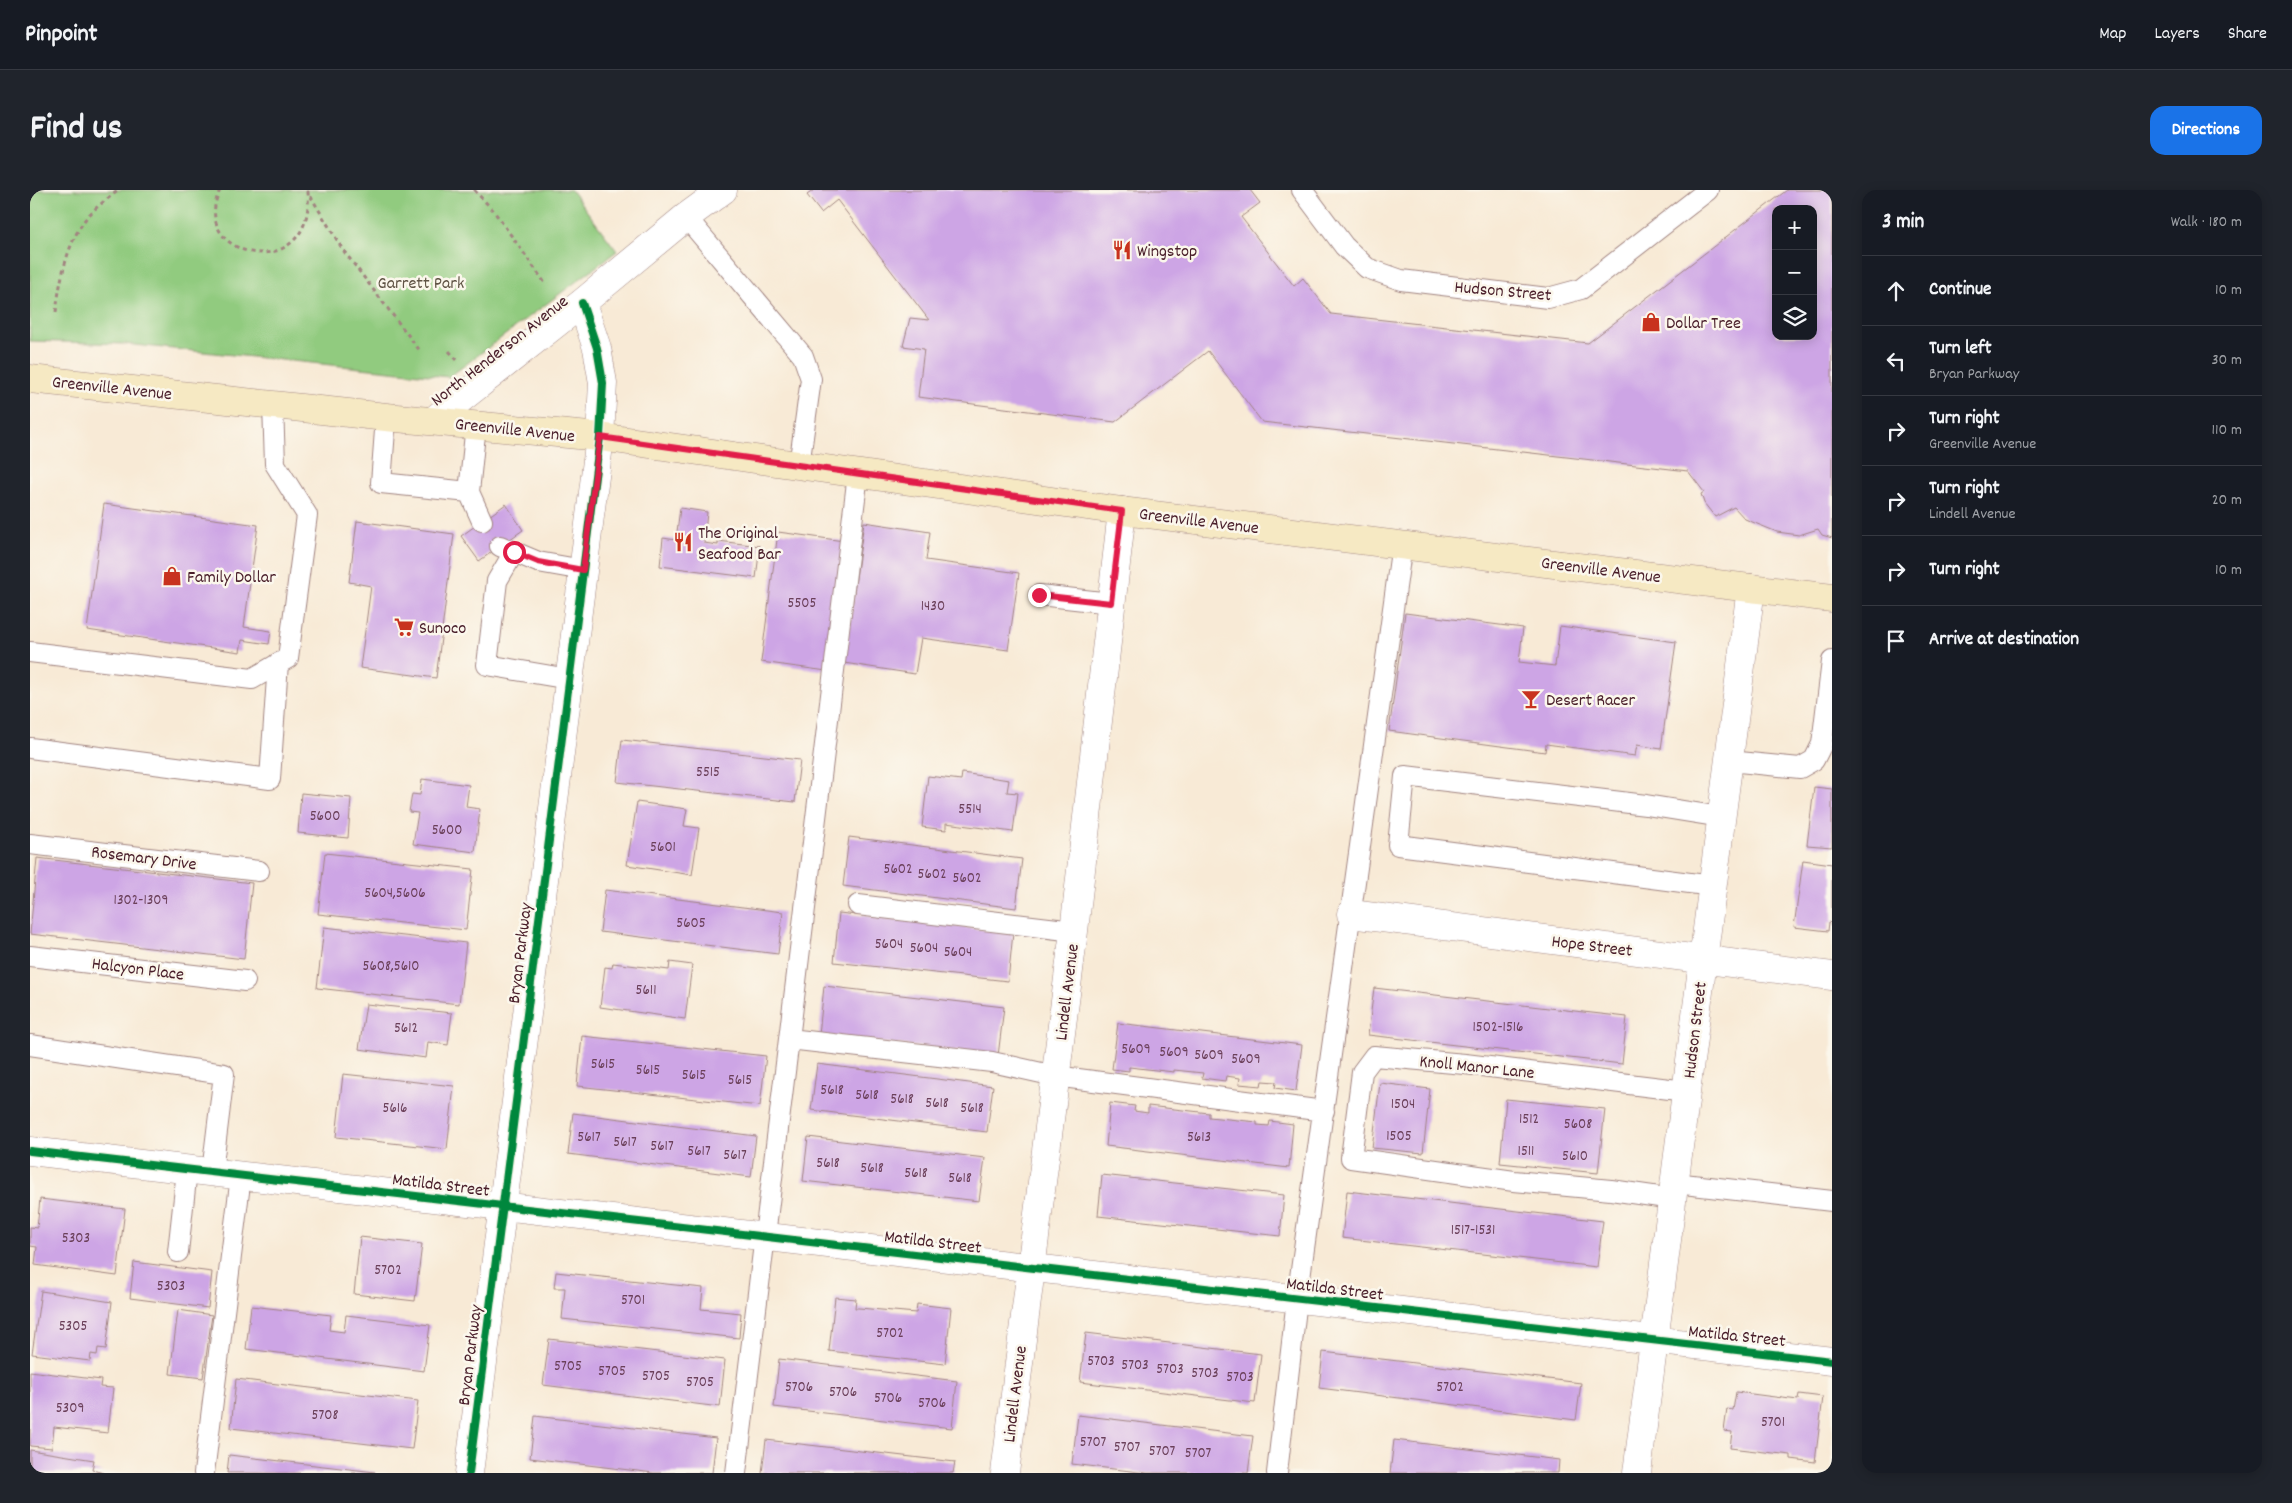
<!DOCTYPE html>
<meta charset="utf-8">
<style>
:root{--surface:#171b24;--page:#20242c;--text:#f1f3f6;--muted:#9ea1a6;--line:#363941;--accent:#1a73e8}
body{margin:0;font-family:Dekko,sans-serif;background:var(--page);color:var(--text)}
.controls{position:absolute;right:15px;top:15px;display:grid;overflow:hidden;border-radius:10px;box-shadow:0 2px 12px #0003}
.controls button{width:45px;height:45px;display:grid;place-items:center;padding:0;border:0;border-bottom:1px solid var(--line);background:var(--surface);color:var(--text);font:25px sans-serif}
.stop{position:absolute;width:15px;height:15px;margin:-11px;border:4px solid #e11d48;border-radius:50%;background:#fff}
.stop.end{background:#e11d48;border-color:#fff;box-shadow:0 1px 5px #0008}
.list{margin:0;padding:0;list-style:none}
h2{display:flex;justify-content:space-between;align-items:center;height:65px;margin:0;padding:0 20px;font-size:21px}
h2 small{font-size:16px;font-weight:400;color:var(--muted)}
.list li{display:grid;grid-template-columns:32px 1fr auto;gap:15px;align-items:center;box-sizing:border-box;height:70px;padding:0 20px;border-top:1px solid var(--line)}
.list b{display:block;font-size:19px;white-space:nowrap}
.list p{margin:0;font-size:16px;white-space:nowrap;color:var(--muted)}
.list em{font-size:16px;font-style:normal;color:var(--muted)}
.icon{flex:none;width:28px;height:28px;fill:none;stroke:currentColor;stroke-width:2;stroke-linecap:round;stroke-linejoin:round}
.map{position:relative;flex:none;width:1802px;height:1283px;overflow:hidden;border-radius:15px}
header{display:flex;align-items:center;gap:30px;box-sizing:border-box;height:70px;padding:0 25px;background:var(--surface);border-bottom:1px solid var(--line)}
header strong{font-size:24px}
nav{display:flex;gap:28px;margin-inline-start:auto;font-size:18px}
.intro{display:flex;align-items:center;justify-content:space-between;box-sizing:border-box;height:120px;padding:0 30px}
h1{margin:0;font-size:35px}
.button{padding:12px 22px;border-radius:15px;background:var(--accent);color:#fff;font-size:18px;font-weight:700}
main{display:flex;gap:30px;padding:0 30px}
aside{flex:1;background:var(--surface);border-radius:15px;box-shadow:0 2px 12px #0003}
.map>svg:first-child{display:block}
.green{fill:#91cb7f;stroke:#6e7555}
.building{fill:#cda5e5;fill-rule:evenodd}
.lines{fill:none;stroke-linecap:round;stroke-linejoin:round}
.service-casing{stroke:#a18480;stroke-width:22}
.minor-casing{stroke:#a18480;stroke-width:29}
.tertiary-casing{stroke:#a18480;stroke-width:29}
.secondary-casing{stroke:#a18480;stroke-width:29}
.path{stroke:#a18480;stroke-width:3;stroke-dasharray:4 4;stroke-linecap:butt}
.service{stroke:#fff;stroke-width:20}
.minor{stroke:#fff;stroke-width:28}
.tertiary{stroke:#fff;stroke-width:28}
.secondary{stroke:#f6e9c3;stroke-width:28}
.cycleway-casing{stroke:#fbf7ec;stroke-width:11}
.cycleway{stroke:#00873e;stroke-width:8}
.route{stroke:#e11d48;stroke-width:6}
.labels{text-anchor:middle;stroke-width:5;stroke-linejoin:round;paint-order:stroke}
.number-label{font-size:15px;fill:#6b405a}
.poi-label{font-size:18px;fill:#4a1f2b;stroke:#fbf7ec;text-anchor:start}
.park-label{font-size:18px;fill:#5f5344;stroke:#fbf7ec}
.street-label{font-size:18px;fill:#4a1f2b;stroke:#fbf7ec}
</style>
<header>
<strong>Pinpoint</strong>
<nav><a>Map</a><a>Layers</a><a>Share</a></nav>
</header>
<div class="intro"><h1>Find us</h1><a class="button">Directions</a></div>
<main>
<div class="map">
<svg width="1802" height="1283" viewBox="0 0 1802 1283">
<rect width="100%" height="100%" fill="#fbf7ec"/>
<filter id="ink" filterUnits="userSpaceOnUse"><feTurbulence type="fractalNoise" baseFrequency=".02" numOctaves="2"/><feDisplacementMap in="SourceGraphic" scale="10" xChannelSelector="R" yChannelSelector="G"/><feConvolveMatrix kernelMatrix="1 2 1 2 8 2 1 2 1" color-interpolation-filters="sRGB"/></filter>
<filter id="wash" filterUnits="userSpaceOnUse"><feTurbulence type="fractalNoise" baseFrequency=".0096" numOctaves="4" result="noise"/><feDisplacementMap in="SourceGraphic" scale="20" xChannelSelector="R" yChannelSelector="G"/><feGaussianBlur stdDeviation="1.12" result="paint"/><feColorMatrix in="noise" values="0 0 0 0 0 0 0 0 0 0 0 0 0 0 0 0 0 1.4 0 .05"/><feComposite in="paint" operator="in"/></filter>
<g filter="url(#wash)">
<rect width="100%" height="100%" fill="#f8ead6"/>
<path class="green" d="M0,0h541l46,61 -168,126 -324,-33 -95,-3z"/>
<g id="blocks">
<path class="building" d="M784,0h436l10,13 -19,14 53,69 9,-8 28,36 257,29 199,-153h45v348l-10,-3 -4,-6 -19,6 -22,-3 -32,-13 -11,-12 -19,10 -11,-14 -3,-9 3,-2 -16,-21 -426,-49 -54,-71 -93,71 -197,-25 6,-48 -21,-3 7,-28 19,2 -92,-120 -16,13 -14,-18zM1746,19h37v127h-37z
M74,314l154,21 -14,102 27,4 -2,13 -27,-4 -2,12 -153,-22z
M476,314l17,26 -44,31 -18,-25z
M650,318l27,4 -3,31 14,2v-4l42,5 -4,32 -96,-12 3,-28 13,2z
M327,331l97,13 -18,144 -76,-10 11,-82 -22,-4z
M834,332l66,10 -4,28 93,13 -11,77 -87,-12 -6,36 -71,-11z
M748,342l66,9 -17,130 -66,-9z
M1375,423l118,15 -4,34 36,4 5,-40 116,16 -15,107 -24,-4 -2,11 -89,-12 -1,8 -156,-21z
M592,550l178,20 -5,42 -178,-20z
M932,583l47,7 -2,12 11,1 -5,39 -67,-9v7l-24,-3 6,-51 33,4z
M392,589l47,6 -3,22 14,2 -5,43 -62,-8 5,-31 -9,-1 3,-18 8,1z
M1784,597l18,2v58l-25,-2z
M271,603l50,5 -3,40 -50,-5z
M607,612l50,7 -3,17 15,2 -7,47 -65,-10z
M819,647l173,22 -6,49 -173,-22z
M295,663l148,16 -7,61 -148,-16z
M7,668l215,25 -8,76 -214,-25z
M1773,670l29,4v59l-3,-1 -1,9 -34,-4z
M575,700l178,22 -5,42 -178,-22z
M809,723l174,20 -5,48 -174,-19z
M294,737l142,16 -7,61 -142,-16z
M640,772l22,3 -7,54 -85,-12 5,-40 7,1 1,-5 56,7z
M794,796l180,21 -6,49 -179,-21z
M1344,798l253,29 -5,47 -254,-29z
M336,814l86,9 -4,32 -20,-3 -2,16 -67,-9z
M1088,833l184,22 -6,46 -21,-3 1,-6 -14,-1 -1,5 -22,-2 1,-6 -14,-2 -1,5 -23,-3 1,-5 -29,-3v2l-45,-5v4l-17,-2z
M552,846l184,20 -6,50 -183,-20z
M787,874l176,22 -6,46 -176,-22z
M313,884l111,12 -7,63 -111,-12z
M1350,893l50,6 -7,64 -51,-5z
M1476,909l99,10 -7,64 -98,-10z
M1080,913l25,3 -1,5 14,2v-7l61,7v4l48,5v3l12,1 1,-5 23,3 -4,44 -183,-22z
M543,923l183,23 -5,41 -183,-23z
M778,947l177,21 -6,43 -176,-20z
M1072,985l182,20 -4,41 -182,-20z
M1317,1001l256,30 -6,46 -255,-29z
M10,1009l85,10 -8,67 -82,-11 2,-18 -7,-1v-19l7,1z
M330,1047l62,7 -7,57 -61,-7z
M104,1072l78,10 -4,36 -78,-10z
M526,1082l147,16 -2,21 40,4 -2,25 -177,-19 3,-31h-11z
M11,1101l71,11 -6,47 -8,-1 -1,7 -6,-1 -1,7 -58,-7z
M805,1107l21,2 -1,9h4l57,5 1,-9 34,4 -6,56 -116,-13z
M221,1116l80,9 -2,15 15,2 2,-17 84,10 -6,46 -178,-22z
M148,1120l34,5 -9,63 -33,-4z
M1056,1143l175,21 -6,49 -175,-21z
M519,1149l176,21 -5,47 -177,-22z
M1293,1162l258,31 -5,37 -257,-32z
M749,1169l178,22 -5,47 -178,-21z
M0,1181l71,9 -1,7 13,1 -5,45 -54,-6 -2,21 -22,-2z
M206,1189l182,22 -6,48 -181,-21z
M1706,1202l62,8 1,-6 24,3 -8,65 -24,-3v-4l-61,-7 2,-16 -8,-1 3,-22 6,1z
M1048,1225l175,21 -5,37h-101l-75,-9z
M505,1226l181,22 -4,35h-58l-124,-15z
M736,1250l189,22 -2,11h-191z
M1364,1250l165,20 -1,13h-168z
M0,1260l64,10 -2,10 12,3h-74z
M199,1265l146,17v1h-148z"/>
</g>
</g>
<g filter="url(#ink)">
<use href="#blocks" fill-opacity="0" stroke="#a18480" stroke-width="1"/>
<g class="lines">
<defs>
<path id="service" d="M1272,0l42,56 23,22 34,12 147,18 33,-9 127,-99
M656,27l117,139 8,23 -12,87
M356,227l-5,66 88,9
M446,234l-7,68 13,29
M470,356l38,16 45,8
M484,362l-17,29 -10,84 82,14
M1009,405l72,8
M0,462l222,27 36,-21 19,-143 -32,-51 -2,-59
M0,558l240,31 8,-116
M1699,571l71,7 14,-8 8,-16 10,-83
M0,654l229,27
M1683,696l-315,-41 7,-69 241,29 75,12
M828,715l216,26
M0,766l215,25
M759,849l203,23 63,14 269,35
M0,855l194,29 -12,98
M1645,993l157,18
M1643,1009l-62,-9 -97,-9 -163,-23 11,-86 12,-16 91,8 221,27
M148,1062l9,-82
M174,1283l37,-297
M706,1283l122,-999
M1247,1283l20,-174 105,-755"/>
<path id="minor" d="M1321,724l481,62
M0,961l1802,210
M439,1283l131,-1036
M975,1283l69,-542 48,-420
M1607,1283l114,-885"/>
<path id="tertiary" d="M552,113l15,45 6,35 -3,54
M404,230l148,-117 104,-86 37,-27"/>
<path id="secondary" d="M0,189l356,38 214,20 522,74 710,87"/>
</defs>
<use href="#service" class="service-casing"/>
<use href="#minor" class="minor-casing"/>
<use href="#tertiary" class="tertiary-casing"/>
<use href="#secondary" class="secondary-casing"/>
<path class="path" d="M190,0c-33,69 95,97 88,2l35,58 78,102
M444,0l19,20 52,73
M26,122c4,-31 10,-65 28,-91 9,-12 23,-22 35,-31
M419,161l10,11"/>
<use href="#service" class="service"/>
<use href="#minor" class="minor"/>
<use href="#tertiary" class="tertiary"/>
<use href="#secondary" class="secondary"/>
<defs>
<path id="cycleway" d="M0,961l1802,210
M439,1283l131,-1036 3,-54 -6,-35 -15,-45"/>
</defs>
<use href="#cycleway" class="cycleway-casing"/>
<use href="#cycleway" class="cycleway"/>
</g>
</g>
<g class="lines" filter="url(#ink)">
<path class="route" d="M484,362l24,10 45,8 17,-133 522,74 -11,92 -72,-8"/>
</g>
<defs>
<symbol id="restaurant-bare" viewBox="-9 -9 18 18"><path d="M-5-6h1v4h1v-4h1v4h1v-4h1v5L-1.5 .5V6h-2V.5L-5-1ZM5-6V6H3V1.5H1.5Q1.5-4 5-6Z" fill="#c8321e" stroke="#fbf7ec" stroke-width="2.5" paint-order="stroke"/></symbol>
<symbol id="shop-bare" viewBox="-9 -9 18 18"><path d="M-5-2.5h2.3a2.7 3.5 0 0 1 5.4 0H5L5.5 6h-11ZM-1.5-2.5h3a1.5 2.3 0 0 0-3 0Z" fill="#c8321e" stroke="#fbf7ec" stroke-width="2.5" paint-order="stroke"/></symbol>
<symbol id="supermarket-bare" viewBox="-9 -9 18 18"><path d="M-6-5.5h2.5l.6 2H6L4.5 2H-2.5L-4.4-4H-6ZM-1.5 3.2a1.3 1.3 0 1 0 .1 0ZM3 3.2a1.3 1.3 0 1 0 .1 0Z" fill="#c8321e" stroke="#fbf7ec" stroke-width="2.5" paint-order="stroke"/></symbol>
<symbol id="bar-bare" viewBox="-9 -9 18 18"><path d="M-6-5H6L.8 .8V4.5H3.5V6h-7V4.5H-.8V.8Z" fill="#c8321e" stroke="#fbf7ec" stroke-width="2.5" paint-order="stroke"/></symbol>
</defs>
<g fill-rule="evenodd">
<use href="#restaurant-bare" x="1078" y="46" width="28" height="28"/>
<use href="#shop-bare" x="1607" y="118" width="28" height="28"/>
<use href="#restaurant-bare" x="639" y="338" width="28" height="28"/>
<use href="#shop-bare" x="128" y="372" width="28" height="28"/>
<use href="#supermarket-bare" x="360" y="423" width="28" height="28"/>
<use href="#bar-bare" x="1487" y="495" width="28" height="28"/>
</g>
<g class="labels">
<g class="number-label">
<text x="772" y="417">5505</text>
<text x="903" y="420">1430</text>
<text x="678" y="586">5515</text>
<text x="940" y="623">5514</text>
<text x="295" y="630">5600</text>
<text x="417" y="644">5600</text>
<text x="633" y="661">5601</text>
<text x="868" y="683">5602</text>
<text x="902" y="688">5602</text>
<text x="937" y="692">5602</text>
<text x="365" y="707">5604,5606</text>
<text x="111" y="714">1302-1309</text>
<text x="661" y="737">5605</text>
<text x="859" y="758">5604</text>
<text x="894" y="762">5604</text>
<text x="928" y="766">5604</text>
<text x="361" y="780">5608,5610</text>
<text x="616" y="804">5611</text>
<text x="1468" y="841">1502-1516</text>
<text x="376" y="842">5612</text>
<text x="1106" y="863">5609</text>
<text x="1144" y="866">5609</text>
<text x="1179" y="869">5609</text>
<text x="1216" y="873">5609</text>
<text x="573" y="878">5615</text>
<text x="618" y="884">5615</text>
<text x="664" y="889">5615</text>
<text x="710" y="894">5615</text>
<text x="802" y="904">5618</text>
<text x="837" y="909">5618</text>
<text x="872" y="913">5618</text>
<text x="907" y="917">5618</text>
<text x="1373" y="918">1504</text>
<text x="365" y="922">5616</text>
<text x="942" y="922">5618</text>
<text x="1499" y="933">1512</text>
<text x="1548" y="938">5608</text>
<text x="1369" y="950">1505</text>
<text x="559" y="951">5617</text>
<text x="1169" y="951">5613</text>
<text x="595" y="956">5617</text>
<text x="632" y="960">5617</text>
<text x="669" y="965">5617</text>
<text x="1496" y="965">1511</text>
<text x="705" y="969">5617</text>
<text x="1545" y="970">5610</text>
<text x="798" y="977">5618</text>
<text x="842" y="982">5618</text>
<text x="886" y="987">5618</text>
<text x="930" y="992">5618</text>
<text x="1443" y="1044">1517-1531</text>
<text x="46" y="1052">5303</text>
<text x="358" y="1084">5702</text>
<text x="141" y="1100">5303</text>
<text x="603" y="1114">5701</text>
<text x="43" y="1140">5305</text>
<text x="860" y="1147">5702</text>
<text x="1071" y="1175">5703</text>
<text x="1105" y="1179">5703</text>
<text x="538" y="1180">5705</text>
<text x="1140" y="1183">5703</text>
<text x="582" y="1185">5705</text>
<text x="1175" y="1187">5703</text>
<text x="626" y="1190">5705</text>
<text x="1210" y="1191">5703</text>
<text x="670" y="1196">5705</text>
<text x="769" y="1201">5706</text>
<text x="1420" y="1201">5702</text>
<text x="813" y="1206">5706</text>
<text x="858" y="1212">5706</text>
<text x="902" y="1217">5706</text>
<text x="40" y="1222">5309</text>
<text x="295" y="1229">5708</text>
<text x="1743" y="1236">5701</text>
<text x="1063" y="1256">5707</text>
<text x="1097" y="1261">5707</text>
<text x="1132" y="1265">5707</text>
<text x="1168" y="1267">5707</text>
</g>
<g class="poi-label">
<text x="1107" y="66">Wingstop</text>
<text x="1636" y="138">Dollar Tree</text>
<text x="668" y="348">The Original<tspan x="668" dy="21">Seafood Bar</tspan></text>
<text x="157" y="392">Family Dollar</text>
<text x="389" y="443">Sunoco</text>
<text x="1516" y="515">Desert Racer</text>
</g>
<g class="park-label">
<text x="391" y="98">Garrett Park</text>
</g>
<g class="street-label">
<text transform="translate(1473 100) rotate(5)" y="6">Hudson Street</text>
<text transform="translate(469 160) rotate(-38)" y="6">North Henderson Avenue</text>
<text transform="translate(82 197) rotate(6)" y="6">Greenville Avenue</text>
<text transform="translate(485 239) rotate(6)" y="6">Greenville Avenue</text>
<text transform="translate(1169 330) rotate(7)" y="6">Greenville Avenue</text>
<text transform="translate(1571 379) rotate(7)" y="6">Greenville Avenue</text>
<text transform="translate(114 667) rotate(7)" y="6">Rosemary Drive</text>
<text transform="translate(1562 755) rotate(7)" y="6">Hope Street</text>
<text transform="translate(489 763) rotate(-83)" y="6">Bryan Parkway</text>
<text transform="translate(108 778) rotate(7)" y="6">Halcyon Place</text>
<text transform="translate(1036 802) rotate(-83)" y="6">Lindell Avenue</text>
<text transform="translate(1664 840) rotate(-83)" y="6">Hudson Street</text>
<text transform="translate(1447 876) rotate(6)" y="6">Knoll Manor Lane</text>
<text transform="translate(411 994) rotate(7)" y="6">Matilda Street</text>
<text transform="translate(903 1051) rotate(7)" y="6">Matilda Street</text>
<text transform="translate(1305 1098) rotate(7)" y="6">Matilda Street</text>
<text transform="translate(1707 1145) rotate(6)" y="6">Matilda Street</text>
<text transform="translate(439 1165) rotate(-83)" y="6">Bryan Parkway</text>
<text transform="translate(984 1204) rotate(-83)" y="6">Lindell Avenue</text>
</g>
</g>
</svg>
<div class="controls">
<button>+</button>
<button>−</button>
<button><svg class="icon" aria-label="layers" viewBox="0 0 24 24"><path d="M12 4l9 5-9 5-9-5zM3 14l9 5 9-5"/></svg></button>
</div>
<div class="stop" style="left:484px;top:362px"></div>
<div class="stop end" style="left:1009px;top:405px"></div>
</div>
<aside>
<h2>3 min<small>Walk · 180 m</small></h2>
<ul class="list">
<li><svg class="icon" aria-label="ahead" viewBox="0 0 24 24"><path d="M12 20V5M6 11l6-6 6 6"/></svg><div><b>Continue</b></div><em>10 m</em></li>
<li><svg class="icon" aria-label="left" viewBox="0 0 24 24"><path d="M17 20v-9H6M10 6l-5 5 5 5"/></svg><div><b>Turn left</b><p>Bryan Parkway</p></div><em>30 m</em></li>
<li><svg class="icon" aria-label="right" viewBox="0 0 24 24"><path d="M7 20v-9h11M14 6l5 5-5 5"/></svg><div><b>Turn right</b><p>Greenville Avenue</p></div><em>110 m</em></li>
<li><svg class="icon" aria-label="right" viewBox="0 0 24 24"><path d="M7 20v-9h11M14 6l5 5-5 5"/></svg><div><b>Turn right</b><p>Lindell Avenue</p></div><em>20 m</em></li>
<li><svg class="icon" aria-label="right" viewBox="0 0 24 24"><path d="M7 20v-9h11M14 6l5 5-5 5"/></svg><div><b>Turn right</b></div><em>10 m</em></li>
<li><svg class="icon" aria-label="arrive" viewBox="0 0 24 24"><path d="M6 21V4h12l-3 4 3 4H6"/></svg><div><b>Arrive at destination</b></div></li>
</ul>
</aside>
</main>
